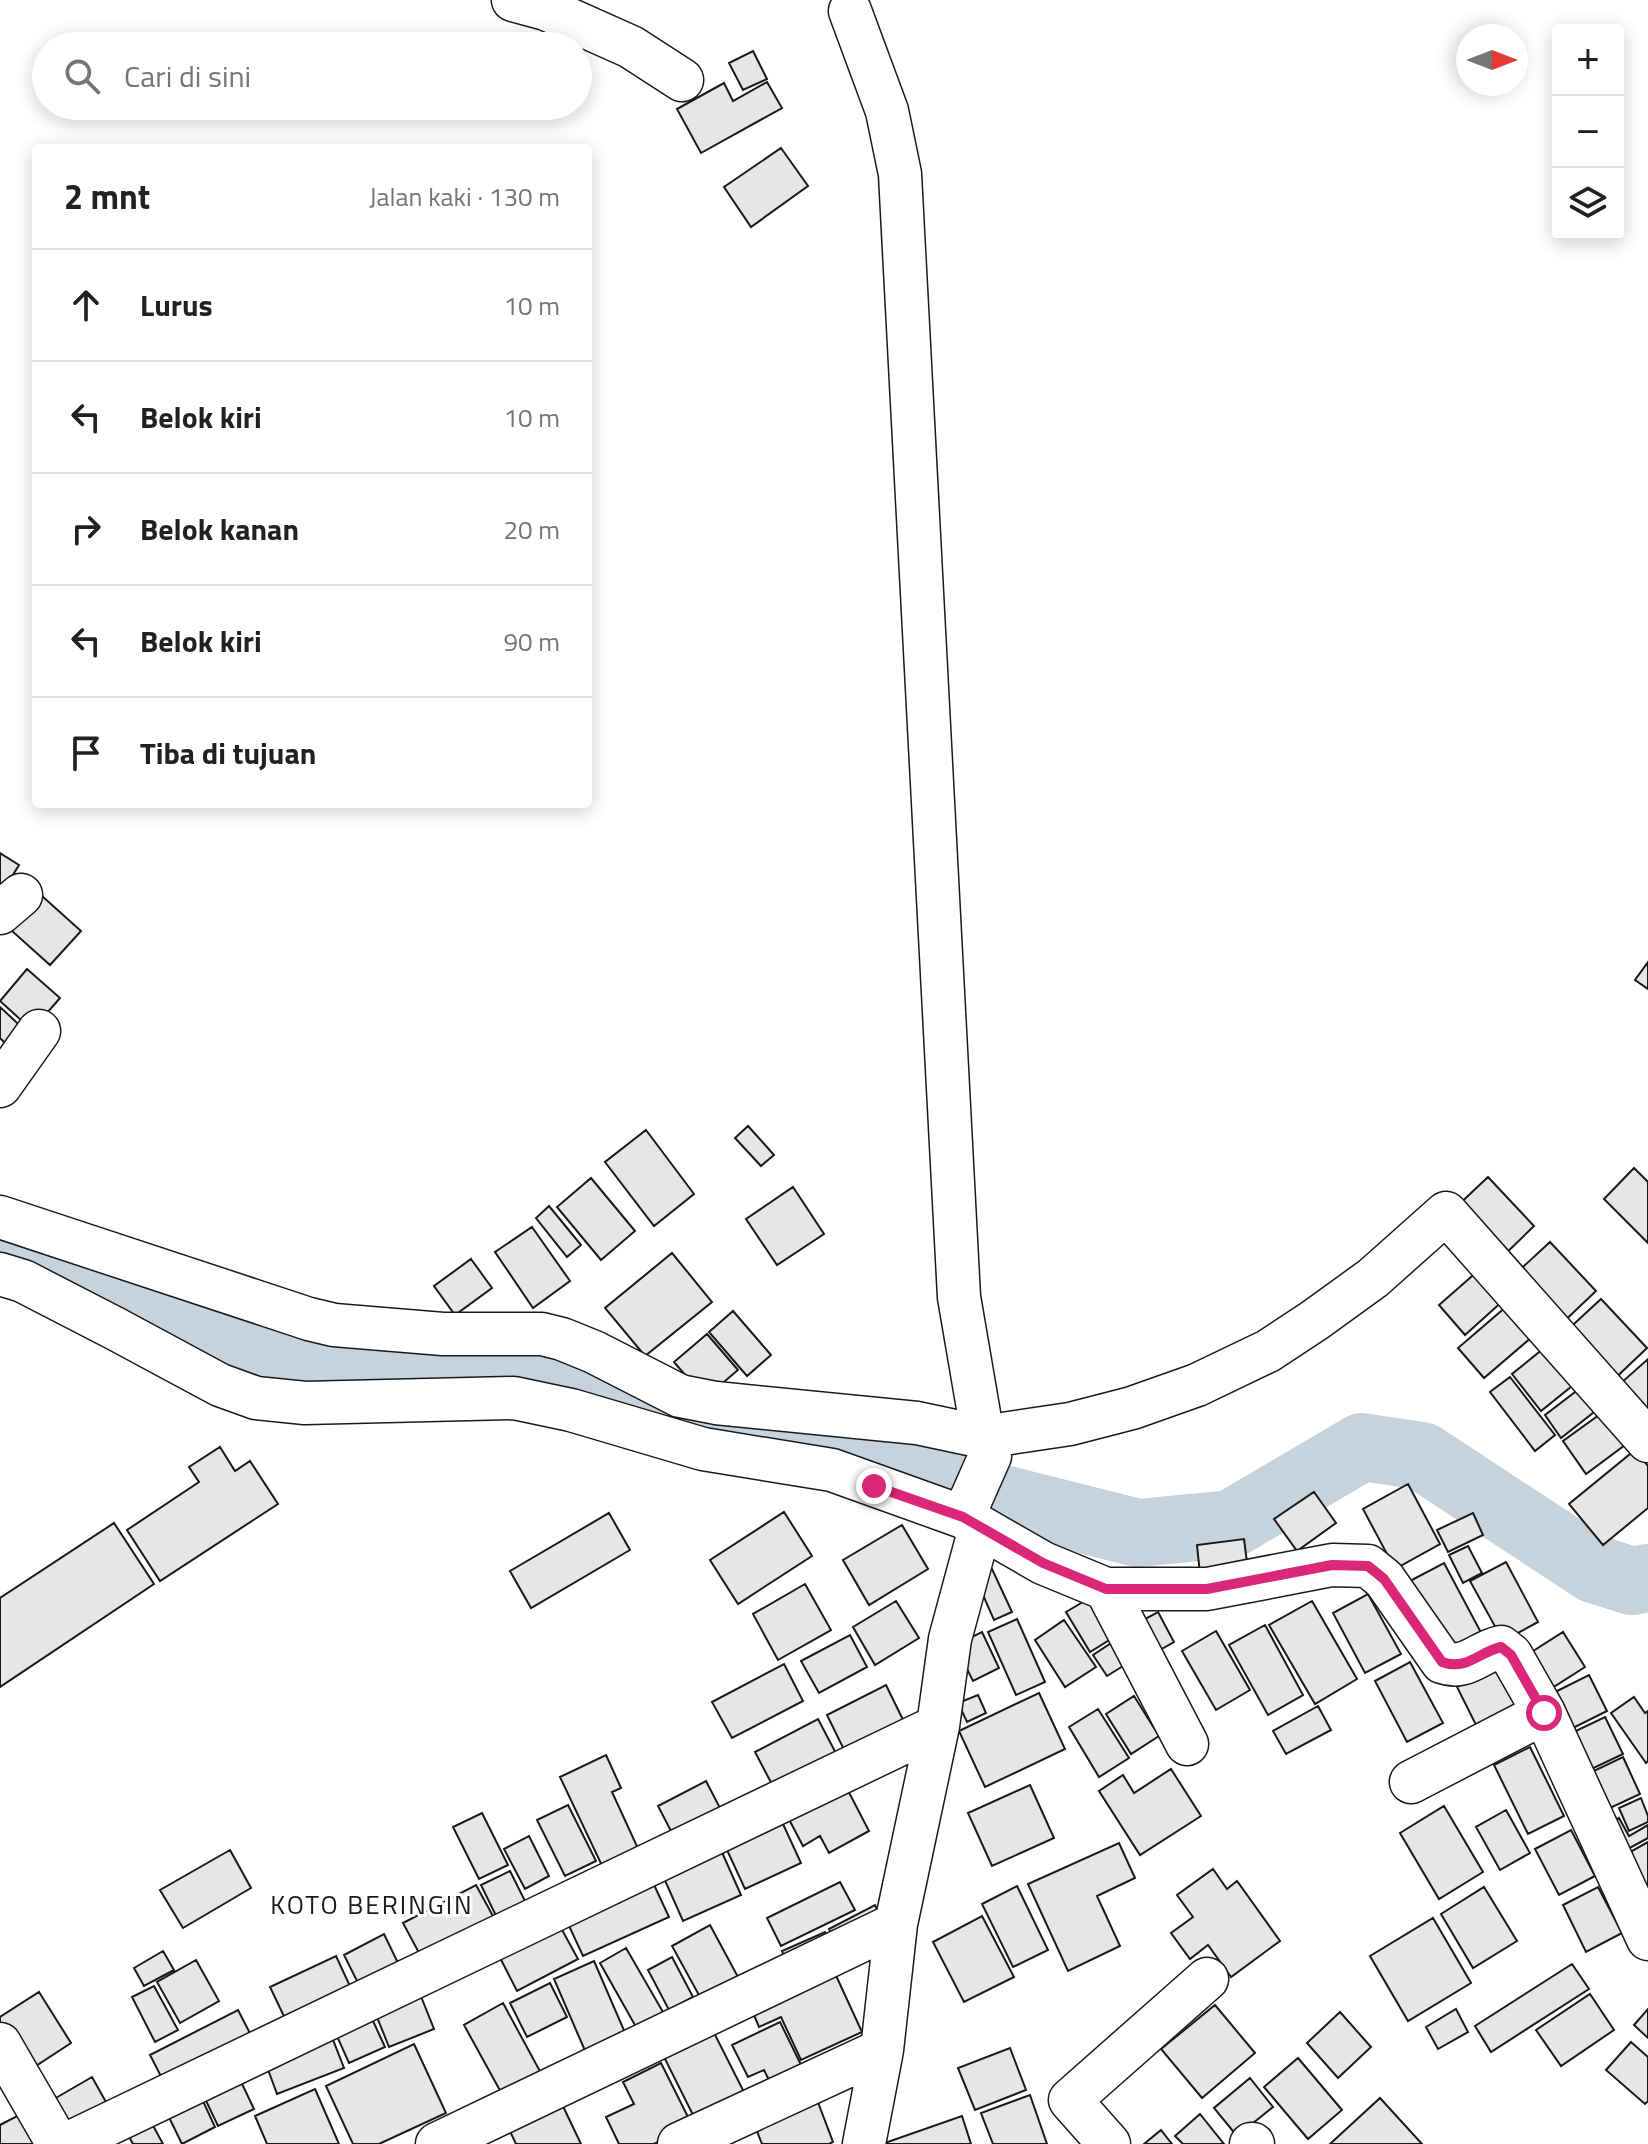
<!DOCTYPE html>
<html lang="id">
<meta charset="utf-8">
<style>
:root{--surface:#fff;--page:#f2f2f2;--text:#202124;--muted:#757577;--line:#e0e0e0}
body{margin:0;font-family:"Titillium Web",sans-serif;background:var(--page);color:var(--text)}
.controls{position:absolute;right:24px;top:24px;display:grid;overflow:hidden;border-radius:8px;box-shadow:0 4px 20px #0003}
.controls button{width:72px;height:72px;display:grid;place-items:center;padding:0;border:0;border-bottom:2px solid var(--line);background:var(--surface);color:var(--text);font:40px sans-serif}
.compass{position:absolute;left:1456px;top:24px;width:72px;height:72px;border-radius:50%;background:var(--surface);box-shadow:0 4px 20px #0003;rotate:90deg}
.stop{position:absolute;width:24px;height:24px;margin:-18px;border:6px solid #db2777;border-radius:50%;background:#fff}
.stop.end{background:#db2777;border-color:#fff;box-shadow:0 2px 8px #0008}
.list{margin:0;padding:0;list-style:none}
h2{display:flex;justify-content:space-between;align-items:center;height:104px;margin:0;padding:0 32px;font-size:34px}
h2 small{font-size:26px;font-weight:400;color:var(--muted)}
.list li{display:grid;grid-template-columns:52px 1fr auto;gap:24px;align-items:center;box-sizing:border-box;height:112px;padding:0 32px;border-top:2px solid var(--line)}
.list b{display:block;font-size:30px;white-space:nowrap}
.list em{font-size:26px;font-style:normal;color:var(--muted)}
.icon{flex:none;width:44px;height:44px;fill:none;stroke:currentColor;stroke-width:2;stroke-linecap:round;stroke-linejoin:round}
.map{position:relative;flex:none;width:1648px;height:2144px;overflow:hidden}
.search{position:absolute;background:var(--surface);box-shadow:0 4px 20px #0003;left:32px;top:32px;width:560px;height:88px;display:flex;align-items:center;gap:20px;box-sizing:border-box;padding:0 28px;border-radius:44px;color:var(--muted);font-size:30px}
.panel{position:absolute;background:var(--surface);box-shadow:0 4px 20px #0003;left:32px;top:144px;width:560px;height:664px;border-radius:8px}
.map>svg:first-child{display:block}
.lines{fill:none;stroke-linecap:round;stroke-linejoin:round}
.river{stroke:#c6d2dc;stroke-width:68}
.building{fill:#e6e6e6;stroke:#1a1a1a;stroke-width:2}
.minor-casing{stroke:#1a1a1a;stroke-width:45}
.minor{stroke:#fff;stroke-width:42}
.route{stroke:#db2777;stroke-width:10}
.labels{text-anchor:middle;stroke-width:6;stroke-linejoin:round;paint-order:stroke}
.quarter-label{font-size:26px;letter-spacing:2px;fill:#1a1a1a;stroke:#fff}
</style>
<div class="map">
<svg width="1648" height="2144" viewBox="0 0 1648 2144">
<rect width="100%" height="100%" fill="#fff"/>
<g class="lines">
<path class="river" d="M0,1240l14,3 213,106 310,10 212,76 389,98 93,-9 131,-77 60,9 172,113 38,12 16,-3"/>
</g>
<path class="building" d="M753,51l14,28 -24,11 -14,-27z
M767,82l15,26 -81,45 -24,-44 47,-26 9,18z
M781,148l27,38 -57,41 -27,-40z
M0,853l19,12 -19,31z
M42,896l39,35 -31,34 -38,-34z
M1648,962v27l-13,-9z
M27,969l33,29 -28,32 -32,-29z
M0,1007l29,27 -16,17 -13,-13z
M748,1126l26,29 -13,11 -26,-28z
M646,1130l48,64 -40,32 -49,-64z
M1634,1168l14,14v61l-44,-44z
M1488,1177l46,49 -35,34 -47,-49z
M591,1178l44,53 -34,29 -44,-53z
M793,1187l31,47 -47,31 -31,-46z
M549,1206l32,39 -14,12 -31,-39z
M532,1227l38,54 -37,27 -38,-56z
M1550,1242l46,49 -39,37 -46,-50z
M672,1253l40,49 -67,54 -40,-48z
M471,1259l21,29 -37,27 -21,-29z
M1479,1270l26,29 -40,36 -26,-30z
M1601,1299l46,49 -39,37 -46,-50z
M1514,1300l25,31 -55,47 -26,-30z
M733,1311l38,44 -24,21 -38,-44z
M707,1334l31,36 -33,28 -31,-36z
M1543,1349l29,37 -31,25 -29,-37z
M1648,1359v75l-37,-42z
M1510,1377l45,58 -20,16 -45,-59z
M1587,1383l16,22 -42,33 -16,-23z
M1606,1410l23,32 -43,32 -23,-33z
M220,1447l15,24 15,-10 28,43 -118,77 -33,-51 72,-48 -10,-15z
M1635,1450l13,16v42l-45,37 -34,-41z
M1408,1484l32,60 -45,25 -32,-60z
M1314,1492l22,31 -39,28 -23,-32z
M784,1512l28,44 -74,48 -28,-44z
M609,1513l21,37 -99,58 -21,-37z
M1473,1513l10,22 -35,17 -11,-22z
M114,1523l40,61 -154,103v-89z
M902,1525l26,44 -59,36 -26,-45z
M1244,1539l5,39 -48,6 -4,-39z
M1468,1546l14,27 -19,10 -14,-28z
M1506,1562l32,60 -35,19 -33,-60z
M1444,1563l41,77 -36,20 -41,-78z
M992,1569l20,43 -18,8 -19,-43z
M805,1584l26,46 -53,30 -25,-46z
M1098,1593l24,39 -32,20 -24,-40z
M1368,1594l33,60 -36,19 -32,-60z
M896,1601l23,37 -44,27 -22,-38z
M1312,1601l45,78 -42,25 -46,-79z
M1158,1612l16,30 -25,14 -17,-30z
M1017,1619l28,63 -29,13 -28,-63z
M1064,1620l32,47 -31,20 -30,-47z
M1265,1625l38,70 -35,20 -39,-70z
M1216,1631l34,59 -34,20 -34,-59z
M982,1632l17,36 -26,13 -18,-36z
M1563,1632l22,35 -44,28 -22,-35z
M850,1635l17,32 -48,26 -18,-32z
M1122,1636l14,22 -29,18 -14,-21z
M1410,1662l33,61 -36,19 -32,-61z
M1506,1662l24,46 -50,25 -23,-46z
M784,1664l19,37 -71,37 -20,-36z
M1589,1675l18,36 -46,23 -18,-36z
M886,1685l23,47 -59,30 -23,-47z
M1039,1693l26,56 -80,38 -26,-56z
M978,1695l8,18 -19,9 -9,-19z
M1134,1696l25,40 -28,18 -25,-40z
M1634,1697l11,16 3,-2v50l-2,2 -35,-50z
M1318,1706l13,24 -45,24 -13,-23z
M1098,1709l31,49 -30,19 -30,-50z
M1605,1717l18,37 -46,22 -18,-37z
M818,1719l21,40 -63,33 -21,-40z
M1530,1747l34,69 -36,18 -34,-69z
M606,1755l15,33 -9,4 29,63 -36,17 -45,-95z
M1623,1757l17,37 -47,22 -16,-37z
M1171,1769l30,47 -61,39 -41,-64 24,-16 11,18z
M841,1777l28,54 -40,22 -9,-17 -17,10 -20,-38z
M706,1781l15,29 -48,25 -15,-29z
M1030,1785l24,53 -62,28 -24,-53z
M1641,1798l7,18v6l-19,9 -10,-23z
M568,1805l28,56 -31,15 -28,-56z
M1444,1806l39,66 -44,27 -39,-66z
M1506,1810l24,43 -30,17 -24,-43z
M777,1811l24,52 -56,26 -24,-52z
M482,1813l26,52 -29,14 -26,-52z
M1619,1818l10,18 19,-11v13l-31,17 -14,-27z
M1571,1830l24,46 -36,19 -24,-46z
M529,1836l20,40 -24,13 -21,-40z
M717,1841l24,54 -58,26 -24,-54z
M1648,1842v59l-32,-41z
M1119,1843l16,35 -38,18 23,50 -52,25 -40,-87z
M230,1850l21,38 -68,40 -23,-38z
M1213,1869l14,20 10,-8 43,60 -49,36 -23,-32 -18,14 -19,-26 22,-16 -16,-22z
M510,1871l21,42 -29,15 -21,-43z
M649,1874l20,43 -86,39 -20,-43z
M840,1882l15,28 -74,36 -14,-28z
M476,1885l23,42 -73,39 -23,-43z
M1017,1886l31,64 -35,17 -31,-63z
M1484,1887l33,54 -44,27 -32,-54z
M1598,1887l24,46 -36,19 -23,-47z
M875,1905l9,19 -46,24 -9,-19z
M982,1916l32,61 -50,25 -31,-60z
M555,1917l23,42 -61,32 -22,-43z
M1433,1918l38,65 -63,38 -38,-65z
M710,1925l28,52 -38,20 -28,-51z
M825,1932l9,19 -44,20 -8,-20z
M384,1934l14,29 -40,20 -14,-28z
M626,1948l37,64 -27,15 -36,-64z
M163,1951l11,19 -30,16 -10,-18z
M336,1956l19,41 -65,32 -20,-42z
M672,1957l21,40 -24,13 -21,-40z
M196,1960l23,41 -39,22 -23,-41z
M594,1961l32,74 -40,18 -32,-74z
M1572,1964l17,25 -98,63 -16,-26z
M833,1969l29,63 -61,28 -20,-43 -22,10 -8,-19z
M550,1983l17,34 -40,20 -17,-34z
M416,1984l18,45 -45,18 -18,-45z
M154,1986l24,44 -23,12 -23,-45z
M39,1992l32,51 -46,30 -25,-40v-16z
M1590,1994l24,36 -53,36 -25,-36z
M503,2003l39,72 -39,21 -39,-71z
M1215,2005l40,48 -53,45 -41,-49z
M367,2008l18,39 -36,16 -17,-38z
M1456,2009l12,23 -30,17 -12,-22z
M1648,2009v29l-14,-13z
M238,2010l17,33 -88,45 -17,-33z
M1340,2012l31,35 -33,31 -31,-35z
M707,2019l38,75 -50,25 -37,-74z
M780,2022l25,51 -32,15 -9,-18 -16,7 -16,-32z
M328,2027l16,41 -67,26 -15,-41z
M1631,2042l17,15v44l-3,3 -39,-34z
M414,2044l32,69 -67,31h-26l-27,-58z
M1010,2048l16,42 -51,20 -17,-42z
M1298,2058l44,52 -34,29 -44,-52z
M661,2063l31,62 -38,19h-35l-13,-27 28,-13 -11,-22z
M235,2069l19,40 -36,17 -19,-40z
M92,2077l19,34 -50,29 -19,-34z
M1250,2078l23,29 -36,29 -23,-28z
M196,2086l19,41 -33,17 -20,-41z
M315,2089l24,55h-72l-12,-28z
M1030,2095l17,49h-54l-12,-31z
M816,2097l17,45 -4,2h-67l-9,-23z
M1380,2098l42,46h-92z
M561,2102l20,42h-65l-8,-17z
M144,2109l19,35h-30l-12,-22z
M21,2114l17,30h-38v-19z
M1200,2114l24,30h-41l-8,-8z
M962,2116l9,28h-89z
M1161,2130l11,14h-28z"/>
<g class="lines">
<defs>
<path id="minor" d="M513,0l33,9 85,38 51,33
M850,11l37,100 13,63 59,1123 24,140 7,19 -27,61
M0,913l21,-18
M0,1086l39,-55
M0,1217l309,102 25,6 109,9h99l20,5 32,13 86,44 36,7 201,20 66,14 87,-13 62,-16 65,-23 71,-34 47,-31 58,-42 73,-65 202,228
M0,1274l23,7 93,48 104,56 36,13 49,5 209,-5 57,12 132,39 129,21 131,47 80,46 63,26h101l125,-24 36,1 16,13 58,83c25,9 36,-10 59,-15l10,8 33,58 104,226
M1106,1589l81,155
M1411,1782l133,-69
M0,2044l58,100
M67,2144l871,-418
M437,2144l459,-220
M679,2144l203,-94
M864,2144l18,-94 14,-126 42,-198 12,-87 30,-111
M1109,2144l-39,-44 137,-121
M1251,2144h2"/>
</defs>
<use href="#minor" class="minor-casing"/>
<use href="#minor" class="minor"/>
</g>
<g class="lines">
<path class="route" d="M874,1486l89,31 80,46 63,26h101l125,-24 36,1 16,13 58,83c24,9 37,-10 59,-15l10,8 33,58"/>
</g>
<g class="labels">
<g class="quarter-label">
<text x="372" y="1914">KOTO BERINGIN</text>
</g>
</g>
</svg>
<div class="controls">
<button>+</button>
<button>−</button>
<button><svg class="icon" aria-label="layers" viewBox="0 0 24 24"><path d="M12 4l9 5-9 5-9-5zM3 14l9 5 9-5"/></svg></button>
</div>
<svg class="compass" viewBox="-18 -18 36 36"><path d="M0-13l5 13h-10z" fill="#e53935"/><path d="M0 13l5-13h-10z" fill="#757577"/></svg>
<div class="stop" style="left:1544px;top:1713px"></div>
<div class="stop end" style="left:874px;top:1486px"></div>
<div class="search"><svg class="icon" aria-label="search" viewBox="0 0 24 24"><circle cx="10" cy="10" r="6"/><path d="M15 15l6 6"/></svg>Cari di sini</div>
<section class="panel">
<h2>2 mnt<small>Jalan kaki · 130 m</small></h2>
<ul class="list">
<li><svg class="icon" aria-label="ahead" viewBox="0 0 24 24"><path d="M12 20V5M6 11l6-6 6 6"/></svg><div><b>Lurus</b></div><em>10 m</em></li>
<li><svg class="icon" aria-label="left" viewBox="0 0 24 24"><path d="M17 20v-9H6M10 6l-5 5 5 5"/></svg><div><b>Belok kiri</b></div><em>10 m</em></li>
<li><svg class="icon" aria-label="right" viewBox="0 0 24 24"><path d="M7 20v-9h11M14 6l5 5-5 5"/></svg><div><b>Belok kanan</b></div><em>20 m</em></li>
<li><svg class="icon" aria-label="left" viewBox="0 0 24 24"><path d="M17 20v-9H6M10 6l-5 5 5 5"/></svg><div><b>Belok kiri</b></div><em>90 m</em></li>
<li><svg class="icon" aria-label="arrive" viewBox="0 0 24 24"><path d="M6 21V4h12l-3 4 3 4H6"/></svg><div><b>Tiba di tujuan</b></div></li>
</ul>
</section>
</div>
